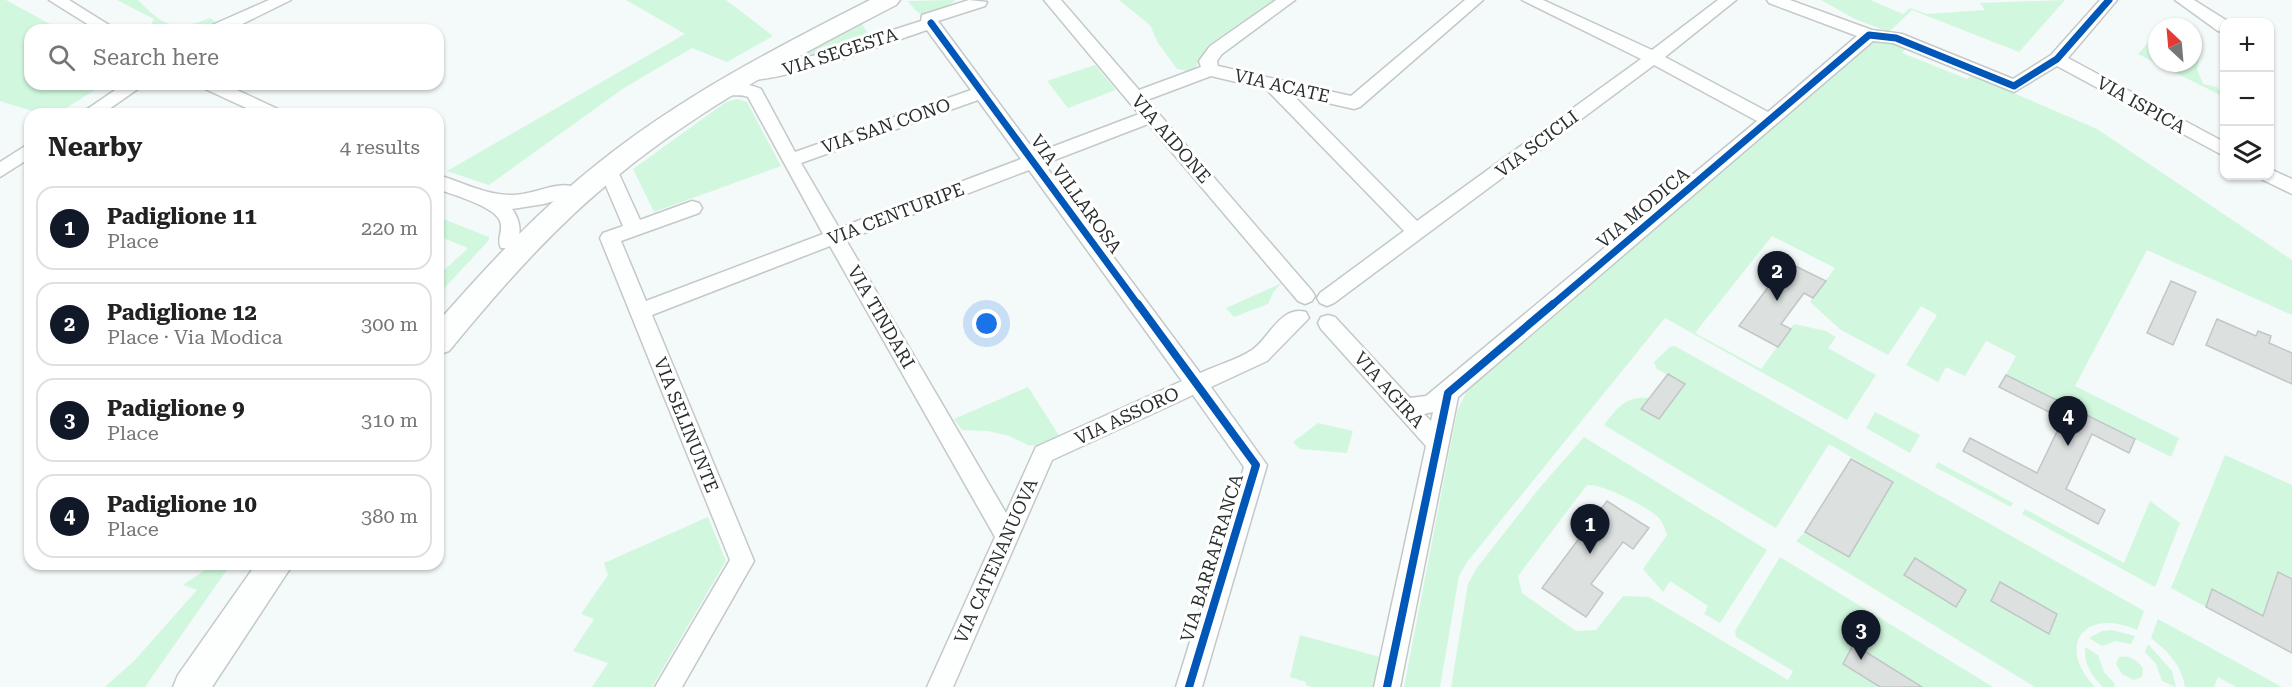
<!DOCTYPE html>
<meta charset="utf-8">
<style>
:root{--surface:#fff;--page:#f6f6f6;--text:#222;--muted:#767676;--line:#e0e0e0;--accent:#111827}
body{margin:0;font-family:"Roboto Serif",serif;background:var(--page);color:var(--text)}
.controls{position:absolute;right:18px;top:18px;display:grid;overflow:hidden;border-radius:12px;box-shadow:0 2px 4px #0004}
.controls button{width:54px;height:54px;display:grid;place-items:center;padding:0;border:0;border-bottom:2px solid var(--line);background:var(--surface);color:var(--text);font:30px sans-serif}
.compass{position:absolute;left:2148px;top:18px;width:54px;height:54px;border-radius:50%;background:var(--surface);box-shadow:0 2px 4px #0004;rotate:334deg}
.you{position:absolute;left:987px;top:324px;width:21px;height:21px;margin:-15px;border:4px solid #fff;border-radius:50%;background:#1a73e8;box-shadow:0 0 0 9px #1a73e833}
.badge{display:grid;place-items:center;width:39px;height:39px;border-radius:50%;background:var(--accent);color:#fff;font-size:20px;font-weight:700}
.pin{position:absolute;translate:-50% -50px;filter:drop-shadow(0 2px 3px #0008)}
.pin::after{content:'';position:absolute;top:32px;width:21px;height:18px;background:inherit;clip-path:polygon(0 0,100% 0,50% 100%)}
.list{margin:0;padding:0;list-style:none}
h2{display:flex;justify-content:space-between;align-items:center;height:78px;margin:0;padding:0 24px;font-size:26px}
h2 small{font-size:20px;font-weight:400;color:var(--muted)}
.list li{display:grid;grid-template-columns:39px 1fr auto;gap:18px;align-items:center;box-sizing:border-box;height:84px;margin:0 12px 12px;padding:0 12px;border:2px solid var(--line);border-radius:18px}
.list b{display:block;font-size:22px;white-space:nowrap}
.list p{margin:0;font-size:20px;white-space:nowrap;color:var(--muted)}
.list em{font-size:20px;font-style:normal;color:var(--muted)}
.icon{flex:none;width:33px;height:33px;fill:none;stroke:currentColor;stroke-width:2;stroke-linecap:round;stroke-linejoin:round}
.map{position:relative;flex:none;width:2292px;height:687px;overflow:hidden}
.search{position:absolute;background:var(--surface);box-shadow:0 2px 4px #0004;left:24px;top:24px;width:420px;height:66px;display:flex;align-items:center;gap:15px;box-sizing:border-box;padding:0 21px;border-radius:18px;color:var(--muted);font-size:22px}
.panel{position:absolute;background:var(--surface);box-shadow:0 2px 4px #0004;left:24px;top:108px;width:420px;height:462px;border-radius:18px}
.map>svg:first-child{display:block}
.green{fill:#d1f8de}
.building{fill:#dce1e0;stroke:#c2c6c5;stroke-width:1.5}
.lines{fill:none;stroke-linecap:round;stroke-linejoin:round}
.street-casing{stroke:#c4c8c8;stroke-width:3}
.secondary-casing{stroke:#c4c8c8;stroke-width:3}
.street{fill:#fdfefe;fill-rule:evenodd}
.secondary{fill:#fdfefe;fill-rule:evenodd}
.cycleway-far1-casing{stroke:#fff;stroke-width:10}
.cycleway-casing{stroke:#fff;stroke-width:12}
.cycleway-far1{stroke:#0057b8;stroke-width:7}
.cycleway{stroke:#0057b8;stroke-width:8}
.labels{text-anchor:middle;stroke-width:6;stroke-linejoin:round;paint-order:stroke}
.street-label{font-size:18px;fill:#2a2e2e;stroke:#fff}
</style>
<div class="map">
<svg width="2292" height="687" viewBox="0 0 2292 687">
<rect width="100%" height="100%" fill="#f4f9f9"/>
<path class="green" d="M0,0h6l55,30h-31v54h73c-50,33 -45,36 -103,17z
M117,0h21c26,26 35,33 72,18l6,4 -16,8h-48l-3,-1 5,-10z
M626,0h100l47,36 -46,26 -35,-14 -68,40 -135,97 -42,-14 238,-137z
M956,0c-20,14 -31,26 -48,1z
M1119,0h155l-66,45 -15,27 -16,-3 -19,-26 -8,-18z
M1821,0h49l33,14 7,-6 17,6 58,-4 -5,-7 85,-3 -46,52 -107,-42 -23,22 -34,-13z
M862,24l9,14 -74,24 -2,-2z
M2154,36l3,1v26h36v-12l7,3 -3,15 6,15 14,3 7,10 -86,-43z
M1878,38l28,10 -4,5 65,26 5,-4 125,54 195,131v55l-145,-65 -72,136 104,52 -8,19 -165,-82 10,-19 -30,-15 -21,35 -19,-9 -8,15 -32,-17 31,-50 -16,-9 -33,49 -47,-25 -31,-28 25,-34 -63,-32 -77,97 66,36 33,-45 32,7 10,6 -8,11 48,27 -29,45 -182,-102 -198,244 -8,14 -19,111h-36l53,-275 11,-24z
M1095,65l21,25 -48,18 -21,-27z
M738,99l9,3 34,64 -127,46 -21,-43 93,-67z
M438,217l51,20v3l-51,55v-19l30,-28 -30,-12z
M1282,283l-8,8 -6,13 -34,13 -8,-9z
M1675,346l469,265 -7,19c-52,-23 -82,15 -42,57h-60l-239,-146 9,-9 44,25 44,-75 -64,-38 -53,84 -172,-103c14,-18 21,-29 46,-27l-9,11 18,10 26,-35 -28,-15 -3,-7 16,-15z
M1028,387l32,50 -17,9 -15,-1 -19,-9 -21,-5 -26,-1 -8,-11z
M1875,412l45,23 -10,18 -44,-25z
M1318,423l35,8 -6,22 -47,-4 -7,-7z
M1584,437l183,113 -47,73 -16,-9 4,-8 -38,-25 -7,11 -20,-23 24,-34c-2,-6 -5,-14 -9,-18 -12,-11 -55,-33 -71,-32l-69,91 4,17 54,38 20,-1 27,-34 26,1 139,83 5,-9 -57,-34 -1,-6 45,-74 213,130h-542l17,-103 8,-15 61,-78z
M2225,455l67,30v147l-80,-42 -6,17 -35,-19z
M1938,462l75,41 -2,4 -76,-40z
M2150,501l30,22 -25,64 -133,-73 3,-5 99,54z
M708,517l18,44 -74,126h-60l16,-24 -35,-12 21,-32 -13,-5 27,-39 -4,-12z
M214,564h17l-86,123h-40l30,-27 62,-70 -14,-5z
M2158,619l124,68h-46l-18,-10 -4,10h-29c-3,-22 -18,-36 -34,-49z
M2112,630l23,6 -4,8 -15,-3 -14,5 -13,-8 13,-7z
M1300,635l80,22 -7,30h-61l-6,-2v-3l-16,-5z
M2148,644l24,27 4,16 -14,-6 -6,-17 -11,-12z
M2085,647l13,8 6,17 11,12 -1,3h-11c-12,-11 -19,-24 -18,-40z
M2119,657c10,-2 18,3 24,11l-1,9 -8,3 -12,-6 -6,-10z"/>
<path class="building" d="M1787,262l39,19 -13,17 -9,-5 -23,31 10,5 -13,18 -39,-21z
M2171,281l25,11 -23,53 -26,-12z
M2217,319l39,17 2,-5 13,5 -2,7 23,10v31l-86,-39z
M1668,374l17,10 -26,35 -18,-10z
M2006,375l129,64 -6,14 -37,-19 -26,55 39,21 -7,14 -135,-73 7,-13 67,35 26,-54 -64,-32z
M1851,459l42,23 -44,75 -44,-25z
M1607,501l42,27 -16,21 -10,-7 -32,42 12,9 -17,24 -44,-29z
M1915,558l51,32 -10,17 -52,-32z
M2278,572l14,7v74l-86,-46 6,-18 51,27z
M2000,582l57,32 -8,20 -58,-33z
M1853,645l8,4 61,38h-42l-37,-23z"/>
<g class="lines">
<defs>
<path id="street" d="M49,0h20l48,30h-20z
M269,0h22l-61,30h-22l2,-4z
M969,0l18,2 -2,4 -47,15 98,132 103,-39 -95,-114h17l78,90 62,-23 -2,-6 11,-15 66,-46h19l-73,54 -5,7 1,5 133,30 114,-96h18l-123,107 -6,2 -61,-14 124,126 224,-162 -119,-59h21l109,50 66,-50h18l-71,57 103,55 89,-76 -88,-33 -2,-3h23l82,30 30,4 111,45 38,-24 49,-55h17l-49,58 156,84v14l-167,-90 -43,26 -121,-49 -20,-2 -415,356 -58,290h-26l52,-241 -105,-117 -3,-6 3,-6 7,-2 7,2 75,81 16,-2 331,-275 -103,-56 -320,238 -7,3 -7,-3 -3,-5 3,-5 84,-62 -138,-142 -55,-13 -64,24 165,191 3,5 -3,5 -7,3 -7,-3 -150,-177 -104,40 156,209c17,-8 37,-13 52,-23 17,-12 29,-45 54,-38l3,6 -42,43 -56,26 56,78 -65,222h-26l68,-220 -51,-72 -141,65 -99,227h-26l68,-150 -165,-291 -178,69 102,246 -72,126h-27l75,-127 -130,-322 3,-5 20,-7 -24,-56 2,-5h14l25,55 52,-19 7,2 3,5 -3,5 -78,28 25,60 177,-67 -75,-137c-11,-5 -25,3 -33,-7 9,-13 34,-6 46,-1l34,63 176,-62 -44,-60c-25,8 -176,65 -189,46l3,-4 37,-5 143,-46 1,-6zM978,100l43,59 -182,69 -38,-65zM1029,170l153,211 -146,66 -30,66 -160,-273zM1433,412l-2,9 -7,-7z
M2175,0h19l35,22h-5v10l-6,-1z
M124,84h21l-43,30h-22z
M200,84h24l56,26 3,4h-24l-56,-26z
M30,143v15l-30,19v-15z
M2270,169l22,10v15l-29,-14 -2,-4h9z
M438,175c24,7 47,20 73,20 18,1 44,-13 60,-9l2,5 -2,5 -27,8 -32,5c9,12 10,26 3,39h-14c-5,-9 3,-18 -1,-27 -6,-15 -47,-26 -62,-32z"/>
<path id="secondary" d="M870,0h30l-4,5c-97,50 -195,102 -280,172 -63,51 -116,112 -167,174l-11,4v-33c49,-56 100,-111 158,-157 83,-67 179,-117 274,-165z
M256,564h37l-81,123h-39l5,-12z"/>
</defs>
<use href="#street" class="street-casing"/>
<use href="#secondary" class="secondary-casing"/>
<use href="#street" class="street"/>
<use href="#secondary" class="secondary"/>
<defs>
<path id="cycleway-far1" d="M931,23l208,283
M1551,306l318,-271 27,3 118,48 43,-27 52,-59"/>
<path id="cycleway" d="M1138,304l118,161 -67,222
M1387,687l61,-294 105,-89"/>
</defs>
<use href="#cycleway-far1" class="cycleway-far1-casing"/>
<use href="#cycleway" class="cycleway-casing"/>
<use href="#cycleway-far1" class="cycleway-far1"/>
<use href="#cycleway" class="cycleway"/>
</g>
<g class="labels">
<g class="street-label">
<text transform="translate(840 52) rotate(-18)" y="6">VIA SEGESTA</text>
<text transform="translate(1282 86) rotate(13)" y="6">VIA ACATE</text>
<text transform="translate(2141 105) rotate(29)" y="6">VIA ISPICA</text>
<text transform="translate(886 126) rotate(-19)" y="6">VIA SAN CONO</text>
<text transform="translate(1171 139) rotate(49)" y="6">VIA AIDONE</text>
<text transform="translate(1537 144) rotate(-37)" y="6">VIA SCICLI</text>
<text transform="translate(1076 194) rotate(54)" y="6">VIA VILLAROSA</text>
<text transform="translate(1643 208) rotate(-40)" y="6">VIA MODICA</text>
<text transform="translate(896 214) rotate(-21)" y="6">VIA CENTURIPE</text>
<text transform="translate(881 317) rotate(60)" y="6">VIA TINDARI</text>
<text transform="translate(1389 390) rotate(48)" y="6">VIA AGIRA</text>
<text transform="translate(1127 416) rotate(-25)" y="6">VIA ASSORO</text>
<text transform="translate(686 425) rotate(68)" y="6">VIA SELINUNTE</text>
<text transform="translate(1212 558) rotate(-73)" y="6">VIA BARRAFRANCA</text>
<text transform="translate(996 561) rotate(-66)" y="6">VIA CATENANUOVA</text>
</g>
</g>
</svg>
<div class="controls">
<button>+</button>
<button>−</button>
<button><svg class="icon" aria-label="layers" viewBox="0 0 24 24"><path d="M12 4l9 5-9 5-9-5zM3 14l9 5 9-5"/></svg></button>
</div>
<svg class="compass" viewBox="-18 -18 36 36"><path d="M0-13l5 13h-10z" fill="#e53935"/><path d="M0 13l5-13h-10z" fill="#767676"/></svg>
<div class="you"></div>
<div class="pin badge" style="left:1590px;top:554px">1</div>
<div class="pin badge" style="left:1777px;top:301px">2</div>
<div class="pin badge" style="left:1861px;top:660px">3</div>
<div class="pin badge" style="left:2068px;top:446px">4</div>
<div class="search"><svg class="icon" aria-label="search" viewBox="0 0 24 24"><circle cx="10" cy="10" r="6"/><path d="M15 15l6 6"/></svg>Search here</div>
<section class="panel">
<h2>Nearby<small>4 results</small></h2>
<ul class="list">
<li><span class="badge">1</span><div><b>Padiglione 11</b><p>Place</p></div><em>220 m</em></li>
<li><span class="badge">2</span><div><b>Padiglione 12</b><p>Place · Via Modica</p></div><em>300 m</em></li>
<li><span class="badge">3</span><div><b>Padiglione 9</b><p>Place</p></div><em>310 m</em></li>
<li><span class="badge">4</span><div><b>Padiglione 10</b><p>Place</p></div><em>380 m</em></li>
</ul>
</section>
</div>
